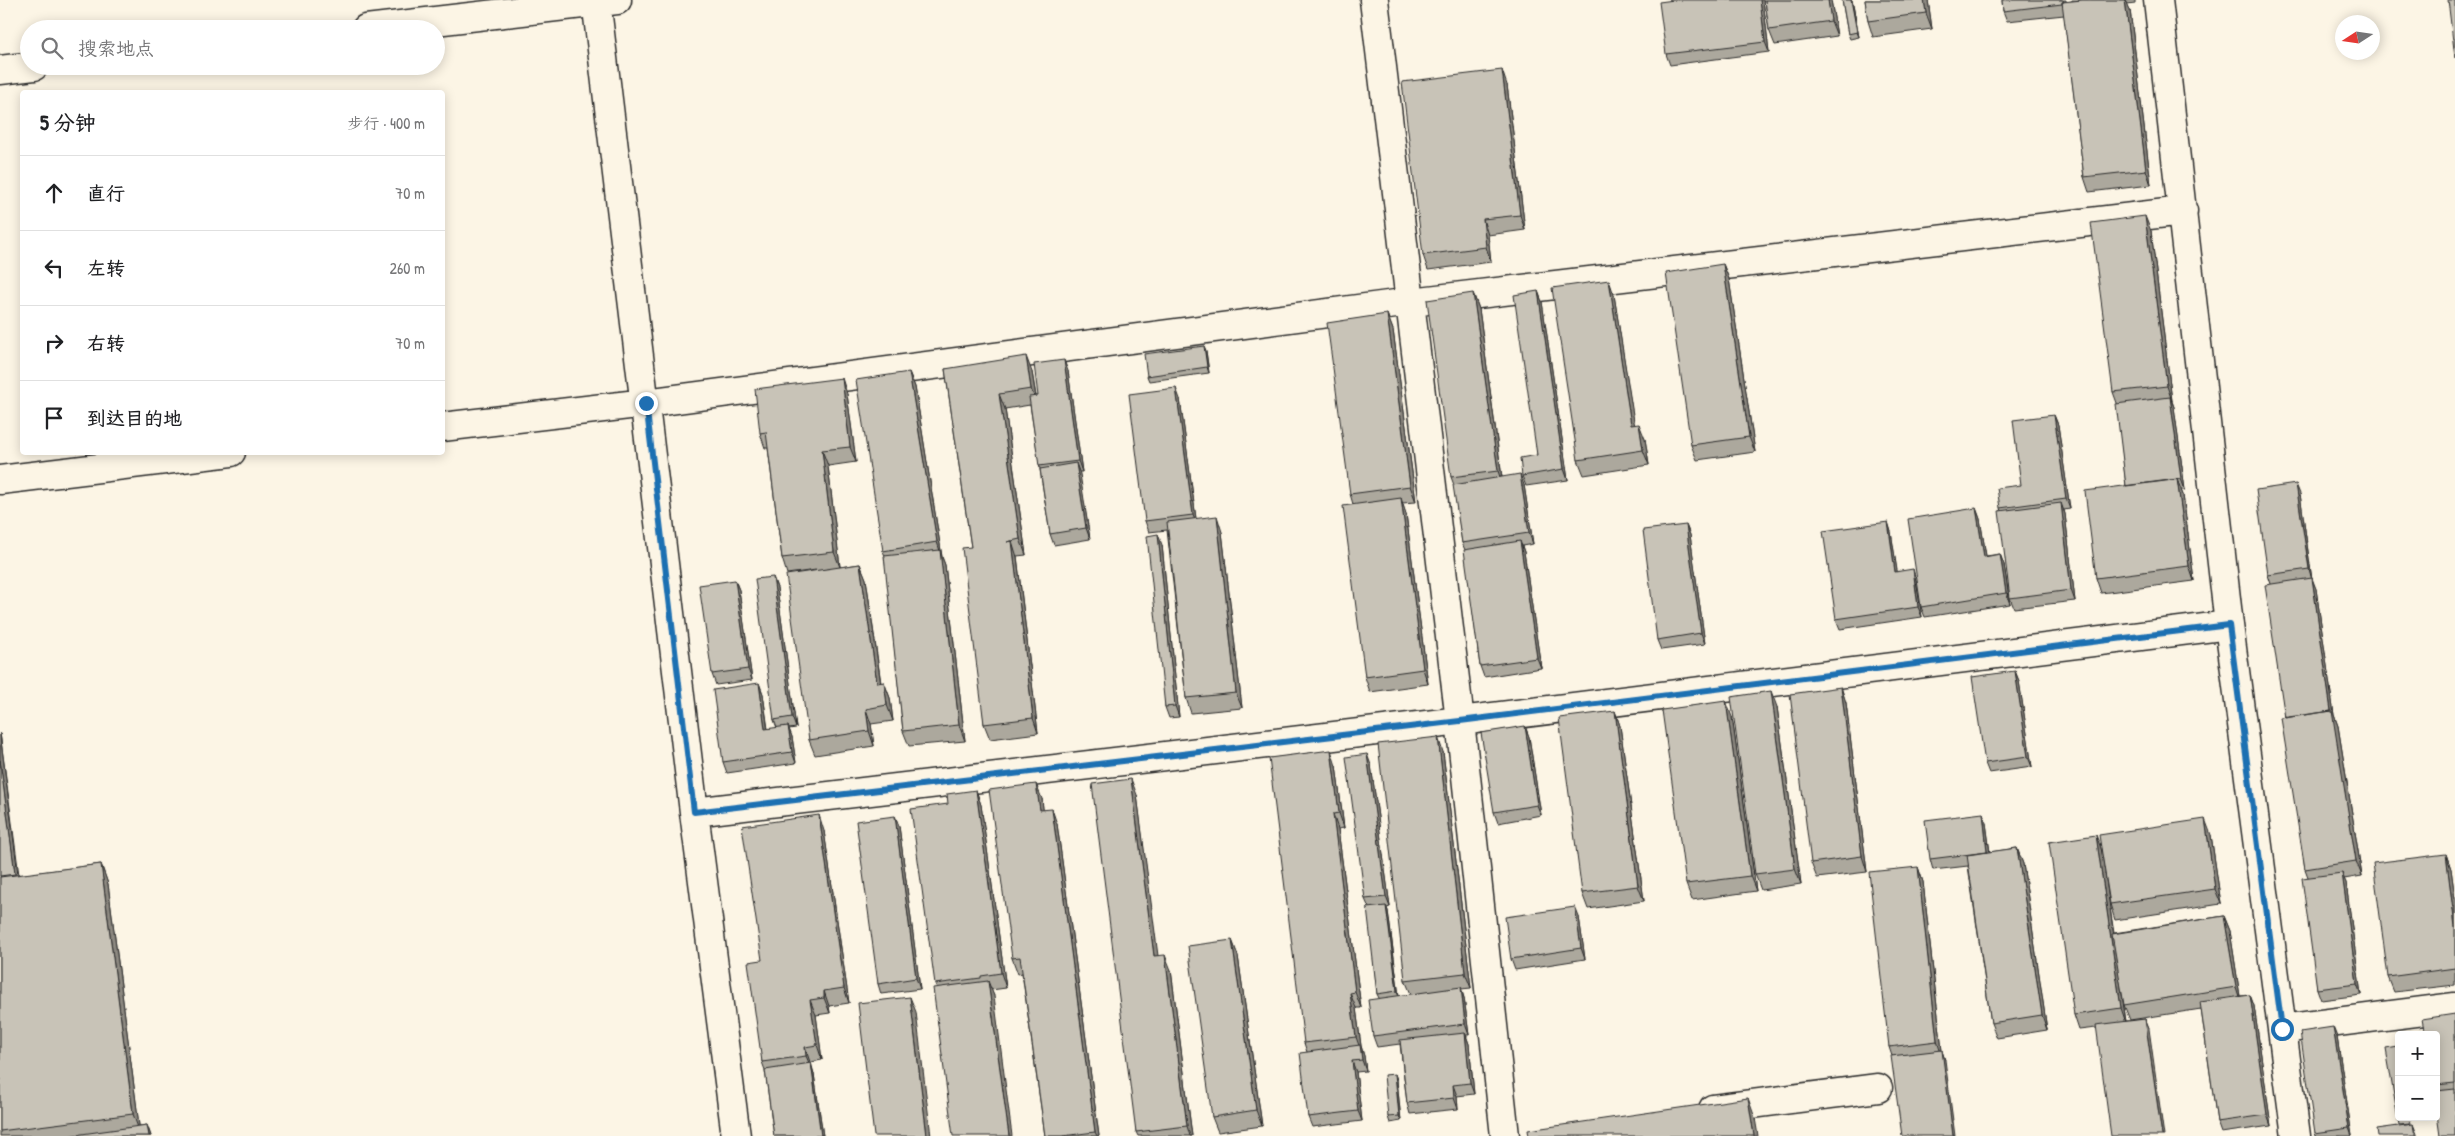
<!DOCTYPE html>
<html lang="zh">
<meta charset="utf-8">
<style>
:root{--surface:#fff;--page:#f6f6f6;--text:#202124;--muted:#757577;--line:#e0e0e0}
body{margin:0;font-family:"Patrick Hand","LXGW WenKai TC",sans-serif;background:var(--page);color:var(--text)}
.controls{position:absolute;right:15px;bottom:15px;display:grid;overflow:hidden;border-radius:5px;box-shadow:0 2px 12px #0003}
.controls button{width:45px;height:45px;display:grid;place-items:center;padding:0;border:0;border-bottom:1px solid var(--line);background:var(--surface);color:var(--text);font:25px sans-serif}
.compass{position:absolute;left:2335px;top:15px;width:45px;height:45px;border-radius:50%;background:var(--surface);box-shadow:0 2px 12px #0003;rotate:258deg}
.stop{position:absolute;width:15px;height:15px;margin:-11px;border:4px solid #1f6fb2;border-radius:50%;background:#fff}
.stop.end{background:#1f6fb2;border-color:#fff;box-shadow:0 1px 5px #0008}
.list{margin:0;padding:0;list-style:none}
h2{display:flex;justify-content:space-between;align-items:center;height:65px;margin:0;padding:0 20px;font-size:21px}
h2 small{font-size:16px;font-weight:400;color:var(--muted)}
.list li{display:grid;grid-template-columns:32px 1fr auto;gap:15px;align-items:center;box-sizing:border-box;height:75px;padding:0 20px;border-top:1px solid var(--line)}
.list b{display:block;font-size:19px;white-space:nowrap}
.list em{font-size:16px;font-style:normal;color:var(--muted)}
.icon{flex:none;width:28px;height:28px;fill:none;stroke:currentColor;stroke-width:2;stroke-linecap:round;stroke-linejoin:round}
.map{position:relative;flex:none;width:2455px;height:1136px;overflow:hidden}
.search{position:absolute;background:var(--surface);box-shadow:0 2px 12px #0003;left:20px;top:20px;width:425px;height:55px;display:flex;align-items:center;gap:12px;box-sizing:border-box;padding:0 18px;border-radius:28px;color:var(--muted);font-size:19px}
.panel{position:absolute;background:var(--surface);box-shadow:0 2px 12px #0003;left:20px;top:90px;width:425px;height:365px;border-radius:5px}
.map>svg:first-child{display:block}
.lines{fill:none;stroke-linecap:round;stroke-linejoin:round}
.minor-casing{stroke:#2b2b2b;stroke-width:31}
.minor{stroke:#fcf5e5;stroke-width:28}
.wall{fill:#aca89d;stroke:#2b2b2b}
.shaded-wall{fill:#8c8880;stroke:#2b2b2b}
.building{fill:#c8c3b7;stroke:#2b2b2b}
.route{stroke:#1f6fb2;stroke-width:6}
</style>
<div class="map">
<svg width="2455" height="1136" viewBox="0 0 2455 1136">
<rect width="100%" height="100%" fill="#fcf5e5"/>
<filter id="ink" filterUnits="userSpaceOnUse"><feTurbulence type="fractalNoise" baseFrequency=".02" numOctaves="2"/><feDisplacementMap in="SourceGraphic" scale="10" xChannelSelector="R" yChannelSelector="G"/><feConvolveMatrix kernelMatrix="1 2 1 2 8 2 1 2 1" color-interpolation-filters="sRGB"/></filter>
<g filter="url(#ink)">
<g class="lines">
<defs>
<path id="minor" d="M596,0l98,812 42,324
M1374,0l86,721 45,415
M2158,0l71,625 67,511
M366,29l251,-29
M0,70l34,-4
M442,427l204,-24 765,-101 772,-91
M0,480l231,-28
M694,812l766,-91 769,-96
M2282,1029l173,-22
M1713,1109l165,-21"/>
</defs>
<use href="#minor" class="minor-casing"/>
<use href="#minor" class="minor"/>
</g>
<path class="wall" d="M1763,0l6,52 -99,13 -4,-11z
M1765,0h66l6,36 -62,9 -6,-15z
M1842,0h10l7,37 -9,2 -2,-5z
M1865,0h63l4,29 -59,8 -5,-16z
M2002,0h64v2l6,-1v-1h63v3l-8,1 3,6 21,175 -62,7 -5,-15 -20,-162 -57,6 -4,-10z
M1507,85l18,145 -37,5 3,27 -63,8 -5,-15z
M2151,231l21,170 2,6 11,83h-4l2,5 11,86 -93,12 -5,-15 30,-92 -9,-83 -4,-11z
M1723,264l6,15 26,173 -58,8 -6,-15z
M1538,291l4,11 26,178 -42,6 -4,-10 15,-21z
M1473,293l6,16 23,168 22,8 9,59 -11,2 2,6 17,116 -57,9 -4,-11 -15,-116 -3,-7 -8,-58 -3,-8z
M1614,295l20,129 11,15 4,26 -65,10 -6,-15z
M1387,314l6,16 23,172 -14,1 4,11 22,170 -58,8 -5,-15 -12,-173 -3,-10z
M1204,346l2,5 3,22 -60,8 -2,-5z
M945,369l87,3 4,24h2l30,-25 14,101h-3l11,67 -36,6 -4,-11 -20,-129 -25,4 21,146 -9,1 21,177 -48,6 -6,-15 -13,-177z
M909,372l6,15 27,170 3,8 20,176 -56,5 -6,-15 -18,-175 -2,-5z
M847,394l9,68 -28,4 12,101 20,-3 6,15 15,104 3,-1 6,16 3,23 -22,3 3,22 -59,9 -6,-15 7,-170 -29,4 -5,-16 -14,-110h-3l-5,-15z
M1180,399l16,120 26,13 20,176 -51,5 -5,-15 -19,-168 -18,2 -4,-11z
M2054,415l4,10 12,84 -6,1 1,4 10,87 -61,7 -4,-10 -9,-87 -1,-3 21,-23z
M2300,494l12,86 4,9 18,126 4,11 24,150 -18,3 2,4 15,112 -40,5 -4,-11 -9,-112 -3,-8 -20,-151 -14,-134 -3,-9z
M1976,508l4,11 6,37 14,-2 4,11 6,39 -85,13 -4,-10z
M1888,522l3,10 6,40 19,8 6,37 -82,12 -4,-10z
M1686,525l4,10 15,109 -44,6 -4,-10z
M1162,545l17,172 -10,1 -4,-11z
M773,577l4,11 19,140 -7,1 3,8 4,26 -69,10 -4,-11 36,-79 4,11 5,35 9,-1 -3,-8z
M735,580l4,10 13,90 -36,5 -4,-11z
M2015,671l4,10 13,86 -43,6 -4,-10z
M1841,687l5,16 21,169 -50,6 -6,-15z
M1777,707l24,177 -40,6 -6,-16z
M1615,711l5,15 24,175 -56,8 -6,-16z
M1732,717l24,174 -64,9 -6,-16z
M1525,726l4,11 12,78 -43,8 -4,-11z
M0,733l19,142 82,-11 7,20 31,242 8,-1 4,11h-151z
M1443,752l28,236 -10,1 3,9 5,37h-3l3,9 5,50 -17,2 1,13 -48,5 -3,-11 -7,-59 -23,3 -4,-11 6,-38 -2,-4 -8,-86 -4,-9 6,-134 19,142 -3,1 1,3 11,85 12,-2 -6,-14z
M1336,766l8,62 -6,1 23,179h-5l5,38 3,10 2,15 -10,1 6,49 -50,6 -4,-10 -1,-65 -3,-9z
M976,790l5,15 25,183 -15,2 3,6 -57,-8 -2,-4z
M1137,795l20,160 14,15 21,166h-54l-2,-4z
M1042,799l1,11 14,14 42,312h-54l-23,-163 -4,1 -6,-16z
M895,816l4,10 21,163 -39,5 -3,-10z
M1986,823l4,29 27,-4 6,16 24,166 -50,8 -6,-15 -23,-157 -35,4 -3,-11z
M824,831l25,172 -20,3 1,7 -14,2 6,45 -11,2 3,12 9,62h-49l-9,-66 -3,-8v-102z
M2211,835l10,69 -106,16 -5,-16 -2,-8 6,37 110,-17 6,15 10,65 10,-1 4,11 17,120 -50,7 -4,-11 -16,-113 -71,11 -6,-15 -3,-18 5,34 19,-2 4,10 -53,-1 -17,2 -5,-15 27,-167z
M2446,854l5,15 4,30v86l-61,7 -6,-15z
M1918,867l5,15 19,169 3,9 -53,-4 -3,-9z
M1579,917l6,42 -70,11 -4,-11z
M1232,940l6,16 24,170 -44,6 -6,-15z
M2455,1014v122l-19,-29v-72z
M2337,1037l15,99h-36l-1,-3z
M1395,1074l2,6 4,41 -11,2 -2,-6z"/>
<path class="shaded-wall" d="M1760,0h3l6,52 -4,-10z
M1828,0h3l6,36 -6,-15z
M1851,0h1l7,37 -2,-5z
M1924,0h4l4,29 -6,-16z
M2125,0h1l4,10 21,175 -5,-15z
M1502,70l5,15 18,145 -5,-15z
M2145,216l6,15 21,170 -5,-15z
M1483,219l5,16 3,27 -5,-15z
M1723,264l6,15 26,173 -6,-15z
M1609,280l5,15 23,145 -6,-15z
M1538,291l4,11 26,178 -4,-11z
M1473,293l6,16 24,177 -5,-15z
M1387,314l6,16 23,172 -6,-16z
M1204,346l2,5 3,22 -2,-6z
M1026,356l6,16 5,32 -6,-15z
M1064,360l4,11 14,101 -4,-11z
M909,372l6,15 27,170 3,8 20,176 -6,-16 -19,-174 -3,-9z
M842,378l5,16 9,68 -6,-15z
M1176,388l4,11 17,127 -4,-11z
M999,394l6,15 21,146 -6,-16z
M2170,397l4,10 11,83 -4,-11z
M2054,415l4,10 12,84 -4,-10z
M1639,424l6,15 4,26 -6,-15z
M822,450l6,16 12,101 -6,-15z
M1076,463l4,11 10,65 -4,-11z
M1520,474l4,11 9,59 -4,-11z
M2177,479l6,16 11,86 -5,-15z
M2296,484l4,10 12,86 -3,-11z
M1401,498l5,16 22,170 -5,-15z
M2061,503l4,11 10,87 -4,-11z
M1976,508l4,11 8,49 -4,-11z
M1217,516l5,16 20,176 -6,-15z
M1888,522l3,10 8,51 -4,-11z
M1686,525l4,10 15,109 -4,-11z
M1158,534l4,11 17,172 -4,-11z
M1012,541l5,16 21,176 -5,-15z
M1520,541l4,11 17,116 -4,-10z
M2000,554l4,11 6,39 -4,-11z
M860,564l6,15 17,120 -6,-16z
M1913,569l3,11 6,37 -4,-10z
M773,577l4,11 19,140 -4,-11z
M2312,578l4,11 18,126 4,11 24,150 -6,-15 -25,-150z
M735,580l4,10 13,90 -4,-11z
M2015,671l4,10 13,86 -4,-10z
M884,682l6,16 3,23 -6,-16z
M759,683l4,11 6,46 -4,-11z
M1841,687l5,16 21,169 -5,-16z
M1771,691l6,16 24,177 -6,-15z
M1726,701l6,16 24,174 -6,-15z
M866,709l5,15 3,22 -5,-15z
M1615,711l5,15 24,175 -6,-15z
M788,726l4,11 4,26 -4,-11z
M1525,726l4,11 12,78 -4,-10z
M0,733l20,157 -5,-16 -15,-114z
M1438,737l5,15 28,236 -6,-15z
M1331,750l5,16 8,62 -5,-15z
M1367,754l4,11 19,142 -4,-10z
M1131,779l6,16 23,176 -6,-15z
M1036,784l6,15 3,27 -5,-16z
M976,790l5,15 25,183 -5,-15z
M1052,809l5,15 42,312h-2l-2,-4z
M1983,813l3,10 5,39 -4,-10z
M1333,814l5,15 23,179 -6,-16z
M819,815l5,16 25,172 -5,-15z
M895,816l4,10 21,163 -4,-11z
M2205,819l6,16 10,69 -6,-15z
M2096,835l6,16 24,172 -5,-15z
M2017,848l6,16 24,166 -5,-15z
M2446,854l5,15 4,30v28z
M101,864l7,20 32,249 -7,-19z
M1918,867l5,15 19,169 3,9 10,76h-2l-11,-80 -5,-15z
M2342,873l4,10 15,112 -4,-11z
M1386,906l2,5 11,86 -2,-6z
M1575,907l4,10 6,42 -4,-11z
M2224,916l6,15 11,72 -5,-16z
M1232,940l6,16 24,170 -6,-16z
M1165,955l6,15 21,166h-2l-3,-10z
M988,981l6,15 18,140h-3z
M1461,987l3,11 5,37 -4,-11z
M824,991l5,15 1,7 -6,-15z
M1350,993l6,15 5,38 3,10 2,15 -4,-11 -1,-9 -5,-14z
M2250,995l4,11 17,120 -4,-11z
M910,997l6,15 15,124h-4z
M810,1000l6,15 6,45 -5,-15z
M2145,1019l4,10 15,107h-2z
M2333,1027l4,10 15,99 -3,-8z
M1465,1033l4,11 5,50 -4,-11z
M805,1047l9,27 9,62h-2l-9,-66 -6,-14z
M1352,1061l4,11 6,49 -4,-10z
M1395,1074l2,6 4,41 -2,-5z
M1453,1085l4,11 1,13 -4,-11z
M1748,1098l7,20 3,18h-4z
M2413,1124l4,10v2h-2z
M147,1125l4,11h-2z"/>
<path class="building" d="M1674,0h86l5,42 -99,12 -7,-52z
M1765,0h63l3,21 -62,9z
M1842,0h9l6,32 -9,2z
M1865,0h59l2,13 -58,8z
M2002,0h61l1,2h-2v2l-59,7z
M2082,0h43l21,170 -62,7 -22,-175z
M2448,0h7v58z
M1502,70l18,145 -37,4 3,28 -63,8 -21,-173z
M2145,216l22,170 -54,6 -22,-169z
M1723,264l26,173 -58,8 -25,-172z
M1609,280l22,145 8,-1 4,26 -65,10 -26,-172z
M1538,291l26,178 -42,7 -2,-18 17,-3 -23,-160z
M1473,293l25,178 -47,6 -24,-177z
M1387,314l23,172 -60,8 -23,-171z
M1204,346l3,21 -60,9 -3,-22z
M1026,356l5,33 -32,5 21,145 -13,3 5,-1 21,177 -49,6 -22,-176 9,-1 -26,-178z
M1064,360l14,101 -39,5 -10,-69 9,-1 -4,-32z
M909,372l28,170 -54,9 -27,-171z
M842,378l8,69 -28,3 12,102 -52,6 -16,-126 -6,1 -5,-44z
M1176,388l17,127 -48,6 -16,-127z
M2170,397l11,82 -55,7 -10,-82z
M2054,415l12,84 -66,9 -3,-20 24,-3 -8,-65z
M1076,463l10,65 -36,6 -10,-65z
M1520,474l9,59 -67,10 -9,-58z
M2177,479l12,87 -93,12 -11,-87z
M2296,484l13,85 -41,6 -12,-85z
M1401,498l22,171 -58,8 -22,-171z
M2061,503l10,87 -61,8 -11,-87z
M1976,508l8,49 16,-3 6,39 -85,14 -13,-88z
M1217,516l19,177 -50,5 -19,-176z
M1888,522l7,50 18,-3 5,38 -82,12 -13,-88z
M1686,525l15,108 -44,7 -14,-110z
M1158,534l17,172 -10,1 -18,-171z
M1520,541l17,117 -57,8 -16,-116z
M940,550l19,175 -56,6 -19,-175z
M860,564l17,119 7,-1 3,23 -21,4 3,22 -60,9 -23,-165z
M773,577l19,140 -18,3 -19,-141z
M2312,578l19,133 -46,7 -20,-133z
M735,580l13,89 -36,5 -13,-89z
M2015,671l13,86 -43,6 -13,-86z
M759,683l6,46 23,-3 4,26 -69,10 -10,-72z
M1841,687l21,169 -51,7 -21,-169z
M1771,691l24,178 -40,5 -24,-177z
M1726,701l24,175 -64,8 -24,-174z
M1615,711l23,175 -56,7 -23,-175z
M2332,711l24,150 -51,8 -24,-151z
M1525,726l12,79 -43,7 -13,-79z
M1438,737l27,236 -60,7 -27,-236z
M1331,750l8,63 -6,1 22,178 -5,1 6,44 -52,6 -35,-285z
M1367,754l19,143 -21,2 -19,-142z
M0,760l15,114 -15,2z
M1131,779l23,177 11,-1 22,171 -51,6 -44,-348z
M1036,784l4,26 12,-1 43,323 -33,4h-17l-25,-179 -8,1 -23,-168z
M976,790l25,183 -20,3v2l-46,6 -24,-175 37,-5 -1,-10z
M1983,813l4,39 -57,7 -5,-39z
M819,815l25,173 -20,3v7l-14,2 7,45 -12,2 1,9 -44,6 -14,-100 14,-2 -20,-134z
M895,816l21,162 -38,6 -22,-163z
M2205,819l10,70 -105,15 -11,-69z
M2096,835l25,173 -47,7 -25,-173z
M2017,848l25,167 -51,8 -24,-168z
M2446,854l9,73v41l-67,9 -15,-114z
M101,864l32,250 -133,17v-254z
M1918,867l19,174 -48,6 -20,-175z
M2342,873l15,111 -40,5 -15,-111z
M1386,906l11,85 -20,3 -10,-86z
M1575,907l6,41 -70,11 -6,-42z
M2224,916l12,71 -112,18 -12,-71z
M1232,940l24,170 -44,7 -24,-171z
M988,981l21,155h-56l-20,-148z
M1461,987l4,37 -92,12 -5,-36z
M2250,995l17,120 -50,7 -17,-120z
M910,997l17,139h-53l-16,-133z
M2455,1014v69l-19,2v-50h-11l-3,-16z
M2145,1019l17,117h-51l-15,-111z
M2333,1027l16,101 -34,5 -15,-101z
M1465,1033l5,50 -17,2 1,13 -47,5 -7,-63z
M1360,1045l2,15 -10,1 6,50 -50,6 -8,-64z
M2397,1047l2,8v62h11l1,7 -12,1 -13,-76z
M1942,1050l11,86h-51l-11,-80z
M811,1063l10,73h-47l-9,-66z
M1395,1074l4,42 -11,1 -4,-42z
M2455,1089v47h-15l-4,-29v-16z
M1748,1098l6,38h-225l-1,-6z
M2413,1124l2,12h-37l-1,-7z
M147,1125l2,11h-82z"/>
</g>
<g class="lines" filter="url(#ink)">
<path class="route" d="M646,403l48,409 766,-91 769,-96 53,404"/>
</g>
</svg>
<div class="controls">
<button>+</button>
<button>−</button>
</div>
<svg class="compass" viewBox="-18 -18 36 36"><path d="M0-13l5 13h-10z" fill="#e53935"/><path d="M0 13l5-13h-10z" fill="#757577"/></svg>
<div class="stop" style="left:2282px;top:1029px"></div>
<div class="stop end" style="left:646px;top:403px"></div>
<div class="search"><svg class="icon" aria-label="search" viewBox="0 0 24 24"><circle cx="10" cy="10" r="6"/><path d="M15 15l6 6"/></svg>搜索地点</div>
<section class="panel">
<h2>5 分钟<small>步行 · 400 m</small></h2>
<ul class="list">
<li><svg class="icon" aria-label="ahead" viewBox="0 0 24 24"><path d="M12 20V5M6 11l6-6 6 6"/></svg><div><b>直行</b></div><em>70 m</em></li>
<li><svg class="icon" aria-label="left" viewBox="0 0 24 24"><path d="M17 20v-9H6M10 6l-5 5 5 5"/></svg><div><b>左转</b></div><em>260 m</em></li>
<li><svg class="icon" aria-label="right" viewBox="0 0 24 24"><path d="M7 20v-9h11M14 6l5 5-5 5"/></svg><div><b>右转</b></div><em>70 m</em></li>
<li><svg class="icon" aria-label="arrive" viewBox="0 0 24 24"><path d="M6 21V4h12l-3 4 3 4H6"/></svg><div><b>到达目的地</b></div></li>
</ul>
</section>
</div>
